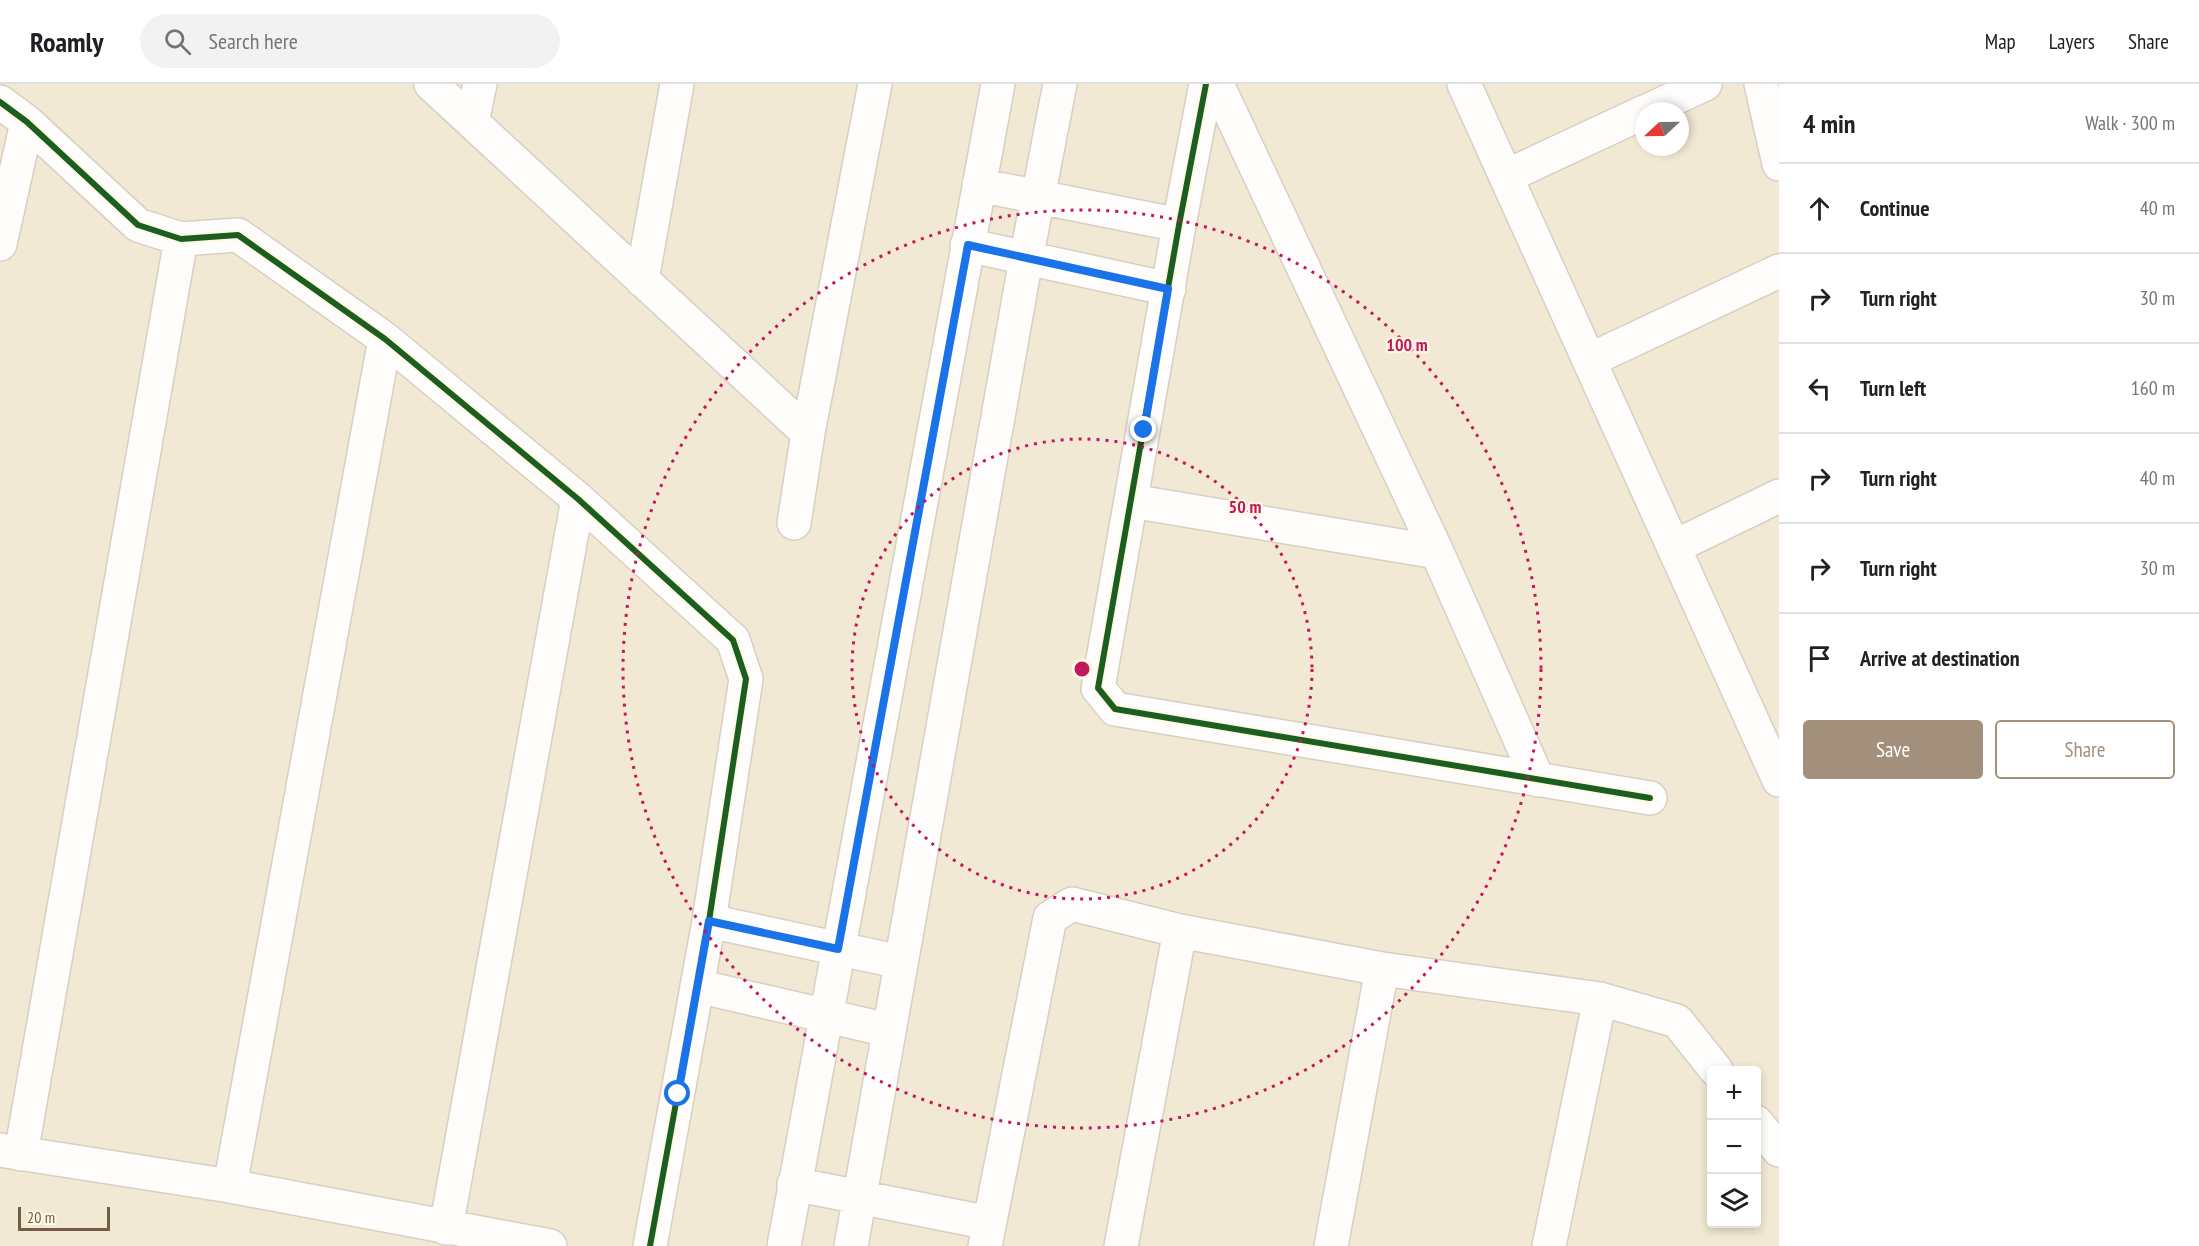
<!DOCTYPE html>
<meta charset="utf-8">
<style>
:root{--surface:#fff;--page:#f2f2f2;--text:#202124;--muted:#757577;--line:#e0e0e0;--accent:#a2907d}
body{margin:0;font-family:"PT Sans Narrow",sans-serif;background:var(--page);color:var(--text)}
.controls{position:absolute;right:18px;bottom:18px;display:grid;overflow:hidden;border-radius:6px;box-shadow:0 3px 9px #0003}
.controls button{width:54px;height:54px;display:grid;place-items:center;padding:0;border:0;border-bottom:2px solid var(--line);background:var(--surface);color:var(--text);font:30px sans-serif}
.compass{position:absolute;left:1635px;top:18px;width:54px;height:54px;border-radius:50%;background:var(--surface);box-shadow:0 3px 9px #0003;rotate:248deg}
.scale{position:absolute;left:18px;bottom:15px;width:92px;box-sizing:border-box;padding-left:6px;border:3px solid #745c45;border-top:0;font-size:16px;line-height:21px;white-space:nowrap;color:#745c45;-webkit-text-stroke:4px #fff8e4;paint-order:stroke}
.stop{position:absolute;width:18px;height:18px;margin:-14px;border:4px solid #1a73e8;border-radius:50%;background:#fff}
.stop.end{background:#1a73e8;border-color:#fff;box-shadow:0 2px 6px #0008}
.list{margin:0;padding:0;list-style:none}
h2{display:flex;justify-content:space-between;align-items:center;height:78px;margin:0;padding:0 24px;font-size:26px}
h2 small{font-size:20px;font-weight:400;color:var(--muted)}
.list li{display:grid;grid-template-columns:39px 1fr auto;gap:18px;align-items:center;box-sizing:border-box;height:90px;padding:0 24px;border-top:2px solid var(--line)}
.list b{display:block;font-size:22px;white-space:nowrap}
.list em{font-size:20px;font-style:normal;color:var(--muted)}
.actions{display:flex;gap:12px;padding:18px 24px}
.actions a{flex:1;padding:14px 0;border:2px solid var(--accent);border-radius:6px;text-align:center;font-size:21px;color:var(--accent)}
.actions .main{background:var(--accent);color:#fff}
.icon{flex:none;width:33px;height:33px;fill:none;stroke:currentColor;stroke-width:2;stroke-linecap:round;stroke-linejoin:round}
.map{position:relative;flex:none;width:1779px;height:1162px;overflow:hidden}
header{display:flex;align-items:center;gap:36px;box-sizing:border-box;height:84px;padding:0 30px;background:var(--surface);border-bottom:2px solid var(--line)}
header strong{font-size:28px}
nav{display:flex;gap:33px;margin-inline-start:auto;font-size:21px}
.search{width:420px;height:54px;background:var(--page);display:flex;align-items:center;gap:15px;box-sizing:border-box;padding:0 21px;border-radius:33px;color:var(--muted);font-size:22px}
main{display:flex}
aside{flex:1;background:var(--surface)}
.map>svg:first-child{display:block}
.residential{fill:#f2e9d4;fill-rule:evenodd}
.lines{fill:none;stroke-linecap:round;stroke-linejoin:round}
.minor-casing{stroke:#d7cfc3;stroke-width:36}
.minor{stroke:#fefdfb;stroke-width:33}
.cycleway-casing{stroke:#fff8e4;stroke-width:10}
.cycleway{stroke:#1b5e20;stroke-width:6}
.route{stroke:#1a73e8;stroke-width:8}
.ring{fill:none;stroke:#c2185b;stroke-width:3;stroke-dasharray:3 6}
.centre{fill:#c2185b;stroke:#fff8e4;stroke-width:3}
.ring-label{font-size:18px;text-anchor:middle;font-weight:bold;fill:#c2185b;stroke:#fff8e4;stroke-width:4.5;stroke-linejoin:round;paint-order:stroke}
</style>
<header>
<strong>Roamly</strong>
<div class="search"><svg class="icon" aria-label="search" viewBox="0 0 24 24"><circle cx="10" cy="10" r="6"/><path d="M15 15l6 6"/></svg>Search here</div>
<nav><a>Map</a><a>Layers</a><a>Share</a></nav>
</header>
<main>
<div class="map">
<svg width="1779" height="1162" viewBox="0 0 1779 1162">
<rect width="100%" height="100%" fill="#f6f2e5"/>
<path class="residential" d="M0,0h1779v1162h-1779zM1644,27h36v36h-36zM1712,986h44v154h-44z"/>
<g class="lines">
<defs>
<path id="minor" d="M431,0l377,349
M1206,0l-27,141 -81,463 17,21 535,89
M1217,0l220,468 101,228
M1464,0l315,696
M1761,0l18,80
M0,18l27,20 111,103 43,14 57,-4 147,104 193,160 155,141 13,39 -37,242 -59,325
M1647,27l58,-27
M472,38l8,-38
M1507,92l137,-64
M979,101l200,40
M0,160l27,-122
M967,161l202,44
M642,196l35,-196
M1590,276l189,-89
M1131,417l306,51
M794,439l14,-90 67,-349
M1674,463l105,-51
M709,837l192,41
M1382,885l218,30 77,22 39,49
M697,902l191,44
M1756,1038l23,28
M0,1066l230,36 320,60
M21,1070l160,-915
M794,1100l195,39
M230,1102l155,-847
M446,1144l132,-729
M784,1162l214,-1162
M851,1162l175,-987 34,-175
M985,1162l65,-328 22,-14 108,27 202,38 -51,277
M1121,1162l59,-315
M1549,1162l51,-247"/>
</defs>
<use href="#minor" class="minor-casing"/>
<use href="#minor" class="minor"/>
<defs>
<path id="cycleway" d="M1206,0l-27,141 -81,463 17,21 535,89
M0,18l27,20 111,103 43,14 57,-4 147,104 193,160 155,141 13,39 -37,242 -59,325"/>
</defs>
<use href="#cycleway" class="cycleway-casing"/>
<use href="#cycleway" class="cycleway"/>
</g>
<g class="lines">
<path class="route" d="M678,1010l31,-173 129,28 130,-704 200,44 -24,141"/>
</g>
<g class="ring">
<circle cx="1082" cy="585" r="230"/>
<circle cx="1082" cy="585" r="459"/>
</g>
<circle cx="1082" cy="585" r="9" class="centre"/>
<g class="ring-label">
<text x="1407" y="267">100 m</text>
<text x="1245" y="429">50 m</text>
</g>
</svg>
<div class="controls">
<button>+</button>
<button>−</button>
<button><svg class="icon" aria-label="layers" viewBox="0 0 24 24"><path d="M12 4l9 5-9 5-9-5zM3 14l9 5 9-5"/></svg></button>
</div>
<svg class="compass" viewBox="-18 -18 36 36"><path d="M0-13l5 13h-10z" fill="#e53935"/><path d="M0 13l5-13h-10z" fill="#757577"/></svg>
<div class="scale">20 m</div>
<div class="stop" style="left:678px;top:1010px"></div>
<div class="stop end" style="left:1144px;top:346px"></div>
</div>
<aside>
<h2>4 min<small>Walk · 300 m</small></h2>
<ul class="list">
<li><svg class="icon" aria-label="ahead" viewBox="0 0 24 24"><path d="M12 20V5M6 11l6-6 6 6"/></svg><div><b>Continue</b></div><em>40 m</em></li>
<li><svg class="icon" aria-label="right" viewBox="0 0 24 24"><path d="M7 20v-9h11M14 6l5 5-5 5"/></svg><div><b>Turn right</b></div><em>30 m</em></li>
<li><svg class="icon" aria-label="left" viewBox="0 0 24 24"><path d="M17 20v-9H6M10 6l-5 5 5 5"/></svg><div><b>Turn left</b></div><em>160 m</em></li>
<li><svg class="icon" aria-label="right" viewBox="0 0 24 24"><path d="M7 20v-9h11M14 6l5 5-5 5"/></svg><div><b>Turn right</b></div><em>40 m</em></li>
<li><svg class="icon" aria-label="right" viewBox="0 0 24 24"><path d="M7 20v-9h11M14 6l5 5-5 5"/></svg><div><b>Turn right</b></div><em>30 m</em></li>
<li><svg class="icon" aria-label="arrive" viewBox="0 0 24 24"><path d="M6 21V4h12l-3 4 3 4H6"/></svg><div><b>Arrive at destination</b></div></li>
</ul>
<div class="actions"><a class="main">Save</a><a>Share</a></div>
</aside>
</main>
